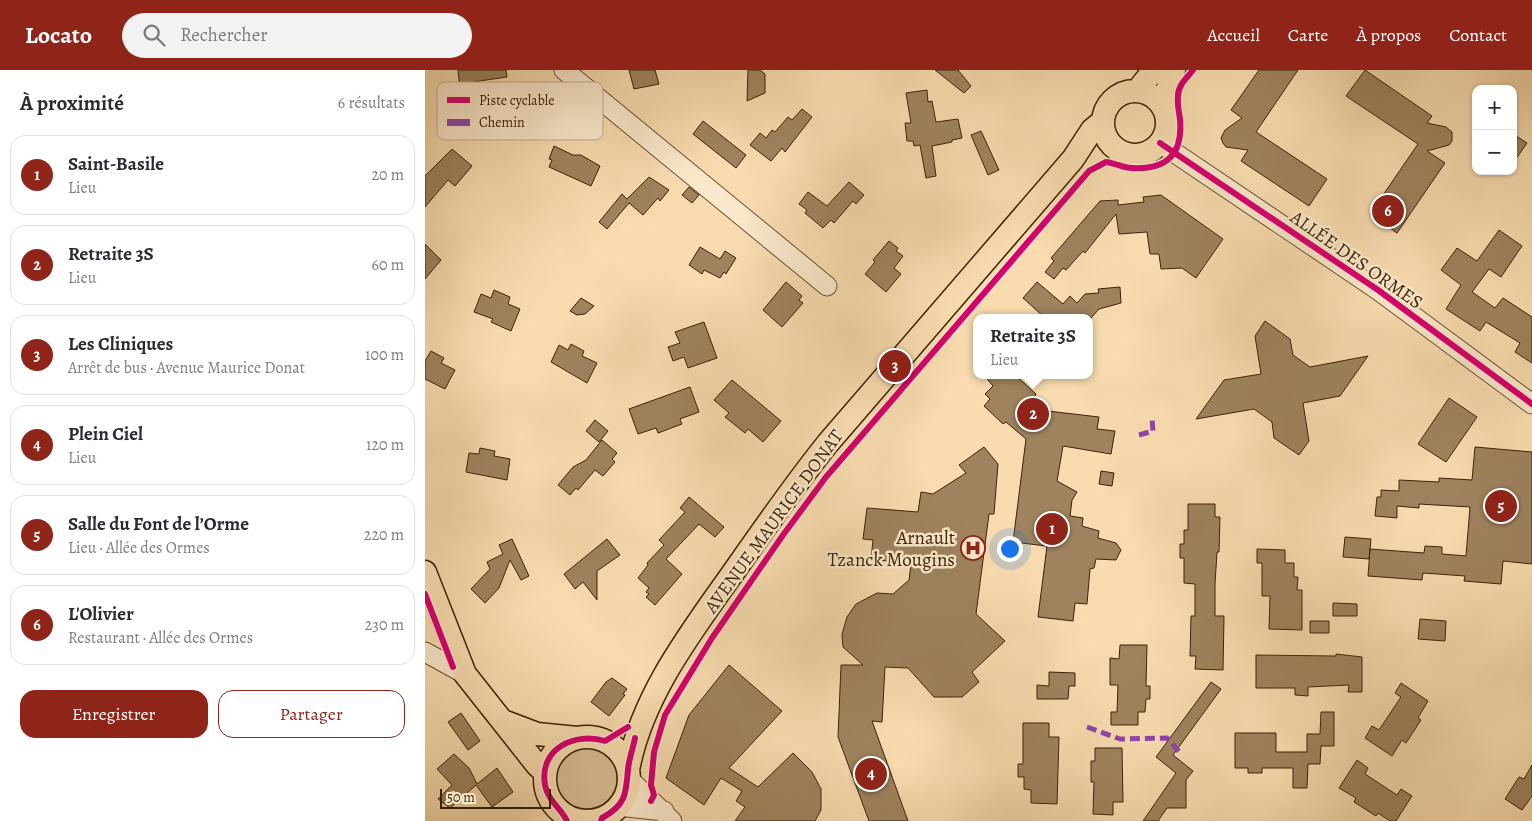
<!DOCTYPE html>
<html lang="fr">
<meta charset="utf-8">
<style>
:root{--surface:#fff;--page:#f2f2f3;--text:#2b2b33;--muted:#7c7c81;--line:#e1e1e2;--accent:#8f2418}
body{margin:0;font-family:Alegreya,serif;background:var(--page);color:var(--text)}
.controls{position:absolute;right:15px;top:15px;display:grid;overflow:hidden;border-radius:10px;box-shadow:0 1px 4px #0004}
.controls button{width:45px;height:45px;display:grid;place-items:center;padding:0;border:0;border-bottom:1px solid var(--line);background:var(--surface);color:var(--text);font:25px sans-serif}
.scale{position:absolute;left:15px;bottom:12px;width:111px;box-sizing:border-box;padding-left:5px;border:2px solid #3c2306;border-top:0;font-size:14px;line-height:18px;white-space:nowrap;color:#3c2306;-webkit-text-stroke:4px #fae8cb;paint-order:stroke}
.you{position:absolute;left:584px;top:478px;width:18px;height:18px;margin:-12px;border:4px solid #fff;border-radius:50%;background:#1a73e8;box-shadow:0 0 0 8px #1a73e833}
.badge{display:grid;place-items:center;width:32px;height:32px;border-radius:50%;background:var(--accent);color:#fff;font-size:16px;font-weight:700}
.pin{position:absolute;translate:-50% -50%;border:2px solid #fff;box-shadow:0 1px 5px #0006}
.popup{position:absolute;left:548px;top:244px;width:120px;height:65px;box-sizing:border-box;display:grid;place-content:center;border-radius:10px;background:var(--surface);filter:drop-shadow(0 1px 4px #0005);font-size:16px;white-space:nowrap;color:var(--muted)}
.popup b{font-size:19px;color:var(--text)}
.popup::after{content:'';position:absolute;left:50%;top:100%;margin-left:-10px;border:10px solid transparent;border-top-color:var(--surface)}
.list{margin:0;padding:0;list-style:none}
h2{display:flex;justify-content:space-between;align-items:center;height:65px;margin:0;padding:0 20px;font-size:21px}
h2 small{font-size:16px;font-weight:400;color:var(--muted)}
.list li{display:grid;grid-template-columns:32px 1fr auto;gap:15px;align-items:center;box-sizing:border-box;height:80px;margin:0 10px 10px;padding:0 10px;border:1px solid var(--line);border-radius:15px}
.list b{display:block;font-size:19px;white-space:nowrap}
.list p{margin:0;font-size:16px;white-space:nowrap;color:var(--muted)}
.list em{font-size:16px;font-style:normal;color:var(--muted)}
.actions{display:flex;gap:10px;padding:15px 20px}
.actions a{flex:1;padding:11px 0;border:1px solid var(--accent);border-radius:15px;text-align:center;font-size:18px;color:var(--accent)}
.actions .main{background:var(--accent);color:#fff}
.icon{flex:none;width:28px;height:28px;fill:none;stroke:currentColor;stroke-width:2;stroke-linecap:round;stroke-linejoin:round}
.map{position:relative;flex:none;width:1107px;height:751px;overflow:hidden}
header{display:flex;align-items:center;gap:30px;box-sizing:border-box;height:70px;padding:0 25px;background:var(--accent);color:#fff}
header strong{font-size:24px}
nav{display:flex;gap:28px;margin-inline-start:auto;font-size:18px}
.search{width:350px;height:45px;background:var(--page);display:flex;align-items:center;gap:12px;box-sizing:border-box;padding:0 18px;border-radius:28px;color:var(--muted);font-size:19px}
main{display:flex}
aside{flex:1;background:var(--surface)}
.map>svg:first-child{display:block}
.green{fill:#d8bd92;stroke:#8a704c}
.building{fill:#9e835e;stroke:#3c2306}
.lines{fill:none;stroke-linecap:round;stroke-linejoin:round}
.minor-casing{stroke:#6b5130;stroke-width:21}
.major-casing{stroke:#3c2306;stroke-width:25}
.minor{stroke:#fae8cb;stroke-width:19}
.major{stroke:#f8dcaf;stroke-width:22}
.quiet{stroke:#8e44ad;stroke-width:5;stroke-dasharray:10 5;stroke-linecap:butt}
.cycleway-casing{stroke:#fae8cb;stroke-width:9}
.cycleway{stroke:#d6006c;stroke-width:6}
.labels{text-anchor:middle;stroke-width:5;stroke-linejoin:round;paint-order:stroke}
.street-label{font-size:19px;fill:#3c2306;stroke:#fae8cb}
.poi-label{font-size:19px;fill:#3c2306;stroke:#fae8cb;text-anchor:end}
.key{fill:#fae8cb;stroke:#c1ad90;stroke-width:1}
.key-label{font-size:14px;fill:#3c2306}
</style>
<header>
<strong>Locato</strong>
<div class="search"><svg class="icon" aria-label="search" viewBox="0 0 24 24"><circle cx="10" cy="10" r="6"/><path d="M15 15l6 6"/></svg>Rechercher</div>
<nav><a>Accueil</a><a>Carte</a><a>À propos</a><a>Contact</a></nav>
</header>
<main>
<aside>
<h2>À proximité<small>6 résultats</small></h2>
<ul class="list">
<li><span class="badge">1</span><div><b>Saint-Basile</b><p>Lieu</p></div><em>20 m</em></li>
<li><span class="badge">2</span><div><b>Retraite 3S</b><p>Lieu</p></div><em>60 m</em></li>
<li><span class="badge">3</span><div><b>Les Cliniques</b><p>Arrêt de bus · Avenue Maurice Donat</p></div><em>100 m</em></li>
<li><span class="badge">4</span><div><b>Plein Ciel</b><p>Lieu</p></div><em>120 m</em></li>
<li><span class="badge">5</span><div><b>Salle du Font de l’Orme</b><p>Lieu · Allée des Ormes</p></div><em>220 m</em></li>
<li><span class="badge">6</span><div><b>L'Olivier</b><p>Restaurant · Allée des Ormes</p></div><em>230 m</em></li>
</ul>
<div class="actions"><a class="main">Enregistrer</a><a>Partager</a></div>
</aside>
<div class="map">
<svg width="1107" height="751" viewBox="0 0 1107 751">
<rect width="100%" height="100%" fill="#f8dcaf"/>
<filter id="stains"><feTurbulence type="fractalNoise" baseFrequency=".004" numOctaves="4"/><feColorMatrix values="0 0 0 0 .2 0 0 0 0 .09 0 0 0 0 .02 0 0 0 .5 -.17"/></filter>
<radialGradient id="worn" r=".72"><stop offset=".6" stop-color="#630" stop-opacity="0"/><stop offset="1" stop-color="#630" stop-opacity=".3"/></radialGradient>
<path class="green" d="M130 708a31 31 0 1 1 62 0a31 31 0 1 1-62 0Z"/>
<path class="building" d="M33,0h48l1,7 -34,5 1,5 -14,2z
M204,0h26l4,14 -25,5z
M323,0h12l5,4v19l-18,8z
M510,0h23l13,16 -7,7z
M834,0h39l-42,62 71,47 -18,27 -68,-45 7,-11 -22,-3 -3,-4 -2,-5 4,-8 17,-12 -11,-8z
M940,0l67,46 -5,7 19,4 6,5v9l-3,4 -22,6 18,12 -48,70 -27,-19 48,-70 -72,-48z
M502,20l1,12 4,-1 4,21 22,-3 4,19 -10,2v2l-20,4 4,30 -10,2 -6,-33 -6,1 -1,-5h-6l-2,-18h6l-5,-30z
M377,39l10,8 -27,35 -3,-4 -11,13 -21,-16 10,-12 6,5 6,-8 3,2 13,-15 4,3z
M278,51l43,34 -10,13 -43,-34z
M556,61l18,39 -11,5 -17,-40z
M1088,64l14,9 -14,20z
M129,76l19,9h8l19,11 -9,20 -42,-19 3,-7 -3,-1z
M27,79l20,17 -17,20 -7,-6 -23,27v-31z
M224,107l20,13 -9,11 -2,-3 -15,17 -14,-12 -22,26 -8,-7 23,-28 5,5z
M424,112l15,13 -8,9 -3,-3 -19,22 -3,-3 -8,8 -18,-15 2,-3 -8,-6 9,-12 19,14z
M264,117l10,8 -7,8 -10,-8z
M736,125l62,44 -27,39 -14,-10 -21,1 -2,-15h-9l-3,-22 -28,2 -3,-20 -31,39 -2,-2 -17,19 -3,-2 -9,11 -9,-7 9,-11 -3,-3 49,-57 18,-1v5l26,-3 -1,-5z
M1074,160l23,16 -21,31 -12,-8 -17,23 23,16 8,-10 29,19v46l-17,-11 5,-9 -34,-21 -6,9 -34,-22 15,-24 -20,-15 16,-22 20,13z
M464,171l9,7 -2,3 7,5 -9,12 7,6 -15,18 -21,-18 10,-12 -2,-2z
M0,174l16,16 -16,19z
M275,177l20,12 5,-8 11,7 -10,16 -2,-2 -4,6 -16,-8 -2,4 -13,-9z
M361,212l16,14 -3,4 4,3 -21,24 -19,-17z
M612,212l26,22 7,-8 7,7 8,-9 14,-1 -1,-4 22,-2 1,16 -22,6 -8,9h-46l-22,-20z
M69,220l16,7 -2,7 12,5 -9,22 -20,-9 2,-3 -19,-7 7,-18 10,4z
M156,228l13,8 -9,8 -8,1 -7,-4z
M840,251l25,18 3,16 17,12 58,-11 -28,40 -37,7 6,38 -10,14 -25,-17 -2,-16 -18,-13 -58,10 28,-39 37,-6 -6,-38z
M279,252l13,36 -29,10 -4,-11 -11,4 -5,-14 12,-4 -5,-11z
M146,274l13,7 -2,5 15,7 -10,20 -36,-21 8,-17 9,5z
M6,281l13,7 -3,5 14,7 -10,19 -20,-10v-18z
M559,305h31l21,19 -2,4 14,13 51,6 -2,12 18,2 -4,23 -48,-8 -6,35 20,11 -5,8 -2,16 13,2 -1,8 17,5 -1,7 18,5 5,7 -5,10 -20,-1 -2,9 -4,1 -3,35 -12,-1 -2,18 -35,-4 9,-71 -34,-4 13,-103 -20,-17 -3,2 -19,-18 6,-7 -5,-5 8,-8z
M307,310l49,41 -18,21 -15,-13 -3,4 -20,-16 4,-4 -15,-13z
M265,317l9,25 -19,7 2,5 -24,9 -2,-5 -18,6 -9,-25z
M1024,328l28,19 -31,45 -28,-18z
M170,350l13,11 -9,11 -13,-11z
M177,370l15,13 -5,6 3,3 -12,14 -8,-6 -17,20 -2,-2 -6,7 -12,-10 15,-18 13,-7z
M559,377l14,17 -4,50h-5l-13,100 29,27 -33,31 7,10 -17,15h-28l-26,-29 -23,-1 -3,55 -10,-1 36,100h-39l-31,-84 3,-72h22l-20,-18 -1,-13 5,-17 9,-13 21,-11 16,1 16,-14 2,-16 -40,-5 2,-19 -10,-1 4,-31 51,4 3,-20 12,2 33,-21 -7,-8z
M1050,377l57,5v112l-29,-3 -2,23 -37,-3 1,-5 -42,-3 -1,7 -54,-4 2,-27 54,4 1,-7 17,1v7l24,2 4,-49 -51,-3v4l-22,-2v12l-22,-2 2,-19h4v-7l18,1v-11l40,2v-4l33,2z
M55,378l15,3 -1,5 16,3 -3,21 -41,-8 3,-19 10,1z
M676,401l13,2 -2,13 -13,-2z
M264,427l35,30 -9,10 -16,-13 -33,35 16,15 -27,31 -9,-8 3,-3 -3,-2 3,-4 -11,-10 10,-13 -1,-2 17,-18 -5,-5 26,-28 -5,-4z
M763,434h27v13h5l-1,35h-2l-2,32v32h9l-1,54 -28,-1 1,-13h-6l1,-40h4v-32l-11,-1v-25h-4v-14h4v-14h4z
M920,467l26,2 -2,20 -26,-2z
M87,469l17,37 -8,4 -11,-20 -11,28 -14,15 -14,-14 19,-20 -3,-7 16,-8 -4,-9z
M182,469l13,16 -23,16v29l-14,-18 -8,7 -11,-15z
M832,479l28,1v13h9v14h4l-1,13h5v40l-33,-1 1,-33h-8v-33h-5z
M908,533l24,1v12h-24z
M995,549l26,2 -1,20 -27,-2z
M885,551h19v12h-19z
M695,575h27l-1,41h4v13h-4l-1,13h-7v13h-27v-13h6l1,-27h-8v-27l9,1z
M911,584l26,3v35h-14l1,-7 -41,2v9l-13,-1v-7h-39v-33l80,1z
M304,595l53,46 -53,57 29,19 35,-34 19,19 9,17v21l-6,11h-80l10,-14 -9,-6 6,-10 -21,-13 -17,27 -38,-27 23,-63z
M624,602l26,1v13h-6l-1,13h-31v-14l12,1z
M187,608l15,11 -4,5 2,1 -16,21 -18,-14 15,-20z
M786,612l10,7 -48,66 20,16 -7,9v28h-19l-9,13h-15l33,-48 -20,-16z
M976,613l27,18 -10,17 3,2 -15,23 -4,-3 -10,16 -27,-18 7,-12 7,4 22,-33 -6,-4z
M896,642h13v34h-13l-1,18h-12l-1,24h-14v-20h-31v5h-14v-5h-13v-35h41v19h31v-18h13z
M36,643l19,28 -12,9 -20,-28z
M598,653h26v14h10l-2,67 -26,-1v-13l-7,-1v-12h-6v-13h5z
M670,678h27l1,54h-10v13l-20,-1 1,-32h-3v-21h4z
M29,684l15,14 8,16 20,-16 16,24 -21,15 -16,-22 -26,23 -12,-9 14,-14 -15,-16z
M932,690l11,8 -3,6 32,21 4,-6 11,7 -16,25h-6l-12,-8 -2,3 -22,-14 2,-4 -17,-10z
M1107,695v31l-10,14 -17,-11 14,-22 5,2z"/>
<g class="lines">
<defs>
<path id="minor" d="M139,0l263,216
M735,73l218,147 154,114
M0,582l40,22
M204,709l43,42
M193,736l46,5"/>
<path id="major" d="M712,21l17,-21
M678 53a32 32 0 1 1 64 0a32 32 0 1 1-64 0Z
M737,35l12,-35
M0,502l40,102 72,91 8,7
M78,651l34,13 40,4
M120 709a42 42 0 1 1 84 0a42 42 0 1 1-84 0Z
M203,700c14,-75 64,-139 107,-200 30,-43 60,-86 93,-127l245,-284 19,-29 11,-9"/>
</defs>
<use href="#minor" class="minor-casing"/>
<use href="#major" class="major-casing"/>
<use href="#minor" class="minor"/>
<use href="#major" class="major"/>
<path class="quiet" d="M714,365l14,-4 -1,-13
M662,657l33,12 47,-1 14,16"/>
<defs>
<path id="cycleway" d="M735,73l218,147 154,114
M0,524l28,73
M226,731l3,-6 -3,-10 3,-33 11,-37 47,-77 71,-103 43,-58 263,-306 17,-9c9,1 17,6 26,6 35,2 51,-14 48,-49 -1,-7 -3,-15 -2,-23 0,-11 9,-18 15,-26
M142,751c-6,-13 -19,-20 -22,-36 -6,-37 30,-53 60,-44l23,-14
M176,751l1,-3c24,-13 24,-24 26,-49 1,-10 5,-21 7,-31"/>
</defs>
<use href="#cycleway" class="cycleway-casing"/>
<use href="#cycleway" class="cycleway"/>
</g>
<defs>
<symbol id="hospital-ring" viewBox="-11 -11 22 22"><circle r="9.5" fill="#fae8cb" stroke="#8f2418" stroke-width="1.5"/><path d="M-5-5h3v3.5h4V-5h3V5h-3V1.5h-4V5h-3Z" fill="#8f2418"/></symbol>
</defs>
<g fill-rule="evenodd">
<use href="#hospital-ring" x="534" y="464" width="28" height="28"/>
</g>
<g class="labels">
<g class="street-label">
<text transform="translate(932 189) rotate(35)" y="7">ALLÉE DES ORMES</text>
<text transform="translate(348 451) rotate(-54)" y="7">AVENUE MAURICE DONAT</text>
</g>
<g class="poi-label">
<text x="530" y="474">Arnault<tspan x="530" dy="22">Tzanck Mougins</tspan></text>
</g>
</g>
<rect x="12" y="12" width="166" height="58" rx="8" class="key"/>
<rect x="22" y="27" width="23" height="6" fill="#d6006c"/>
<rect x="22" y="49" width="23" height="7" fill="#8e44ad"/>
<g class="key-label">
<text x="54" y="35">Piste cyclable</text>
<text x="54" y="57">Chemin</text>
</g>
<rect width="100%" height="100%" filter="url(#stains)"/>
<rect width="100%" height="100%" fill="url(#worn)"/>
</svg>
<div class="controls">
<button>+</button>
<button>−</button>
</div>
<div class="scale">50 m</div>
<div class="you"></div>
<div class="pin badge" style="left:627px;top:459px">1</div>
<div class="pin badge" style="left:608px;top:344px">2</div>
<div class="popup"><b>Retraite 3S</b>Lieu</div>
<div class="pin badge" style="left:470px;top:296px">3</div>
<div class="pin badge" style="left:446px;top:704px">4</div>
<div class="pin badge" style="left:1076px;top:436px">5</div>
<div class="pin badge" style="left:963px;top:141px">6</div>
</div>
</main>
